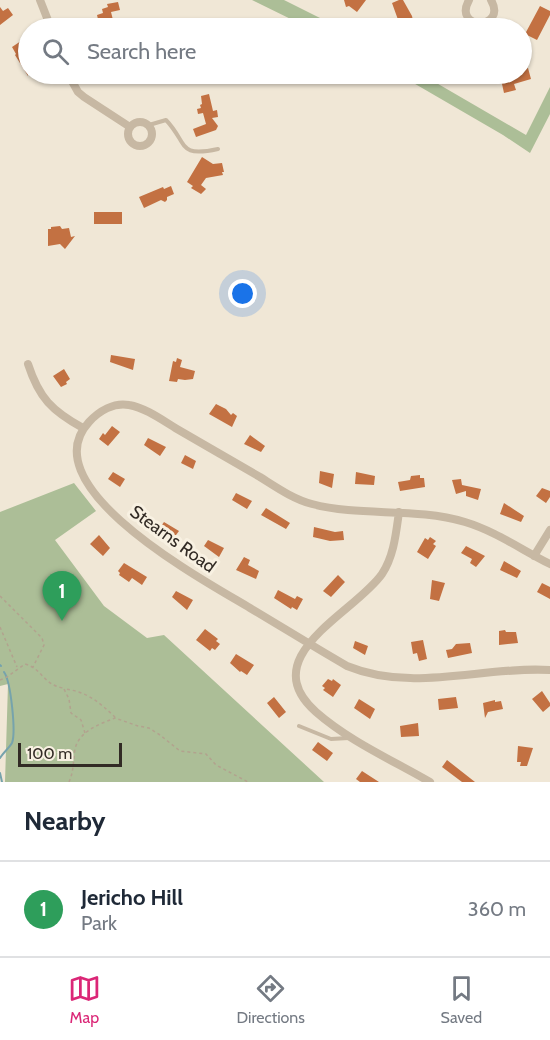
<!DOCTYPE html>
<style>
:root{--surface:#fff;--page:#f2f2f3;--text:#1f2937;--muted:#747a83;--line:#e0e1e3;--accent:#db2777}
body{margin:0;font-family:Cabin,sans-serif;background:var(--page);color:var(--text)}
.scale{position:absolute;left:18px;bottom:15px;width:104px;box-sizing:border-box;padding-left:6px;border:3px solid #322b25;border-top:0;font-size:16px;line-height:21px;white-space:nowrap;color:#322b25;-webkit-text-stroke:4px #f8f1e2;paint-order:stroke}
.you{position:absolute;left:243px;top:294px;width:21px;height:21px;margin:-15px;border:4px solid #fff;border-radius:50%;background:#1a73e8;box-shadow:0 0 0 9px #1a73e833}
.badge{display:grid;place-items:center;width:39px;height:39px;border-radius:50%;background:var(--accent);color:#fff;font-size:20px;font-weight:700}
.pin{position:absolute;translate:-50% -50px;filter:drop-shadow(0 2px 3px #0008)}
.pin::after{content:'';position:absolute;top:32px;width:21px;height:18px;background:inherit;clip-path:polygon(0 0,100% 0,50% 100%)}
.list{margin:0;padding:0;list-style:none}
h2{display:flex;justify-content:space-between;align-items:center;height:78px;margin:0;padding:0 24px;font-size:26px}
h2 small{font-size:20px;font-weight:400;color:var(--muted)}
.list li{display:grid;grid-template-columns:39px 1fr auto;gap:18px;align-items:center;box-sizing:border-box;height:96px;padding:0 24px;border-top:2px solid var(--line)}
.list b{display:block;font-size:22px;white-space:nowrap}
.list p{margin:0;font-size:20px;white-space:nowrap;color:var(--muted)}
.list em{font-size:20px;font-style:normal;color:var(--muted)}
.icon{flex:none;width:33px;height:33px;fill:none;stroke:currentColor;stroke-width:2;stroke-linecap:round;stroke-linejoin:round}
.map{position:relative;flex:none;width:550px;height:782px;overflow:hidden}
.search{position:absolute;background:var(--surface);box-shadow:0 2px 4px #0004;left:18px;right:18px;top:18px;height:66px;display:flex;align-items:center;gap:15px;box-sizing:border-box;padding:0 21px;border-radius:33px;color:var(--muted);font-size:22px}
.sheet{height:174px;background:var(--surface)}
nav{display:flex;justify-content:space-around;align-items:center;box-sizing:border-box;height:84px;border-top:2px solid var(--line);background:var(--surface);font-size:16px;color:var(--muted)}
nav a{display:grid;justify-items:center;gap:3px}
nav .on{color:var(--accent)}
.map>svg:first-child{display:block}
.green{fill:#acbe97}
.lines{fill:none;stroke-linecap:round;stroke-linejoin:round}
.stream{stroke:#76a3ac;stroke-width:2}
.building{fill:#c37142}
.path{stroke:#b2a28e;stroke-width:1.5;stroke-dasharray:3 3;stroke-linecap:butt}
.lane{stroke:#c7b8a3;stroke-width:4}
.street{stroke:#c7b8a3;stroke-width:8}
.labels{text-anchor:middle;stroke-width:6;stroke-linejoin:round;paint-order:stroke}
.street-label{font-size:18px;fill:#322b25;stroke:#f8f1e2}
</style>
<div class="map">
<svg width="550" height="782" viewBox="0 0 550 782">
<rect width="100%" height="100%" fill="#f0e7d6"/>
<path class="green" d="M252,0h32l56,28h-31z
M398,74h23l105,61 24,-48v27l-20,39 -27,-18z
M74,483l22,28 -41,29 49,66 43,32 17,-3 160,147h-319l3,-98 -8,2v-174z"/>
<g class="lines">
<path class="stream" d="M0,665l1,1
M0,758c3,-5 9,-10 12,-15 4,-11 -1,-61 -8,-71
M0,773l2,9"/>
</g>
<path class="building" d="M344,0h22l-9,12 -8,-6 -3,1z
M399,0h4l9,16 2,9 -7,3h-6l-9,-25z
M118,2l2,8 -9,2 4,16h-15l-3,-13 6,-2 -1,-4 6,-2 -1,-3z
M540,6l10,5v4l-13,25 -12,-6z
M0,7l3,4 5,-3 5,7 -13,10z
M21,41l7,12v23l-13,-21 1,-1 -4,-7z
M528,68l3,11 -17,5 2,6 -12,3 -4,-18 22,-1v-4z
M209,94l4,17 4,-1 1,7 -6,1 6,8 -2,4 -20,7 -3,-8 13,-5 -3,-11 -5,1 -1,-5 4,-1 -1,-3 2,-1 -1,-8z
M202,157l11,7 9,-1 2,9h-2l1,3 -17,3 -5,7 5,4 -5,5 -10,-6 2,-2 -6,-4z
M171,186l3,8 -7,3v3l-2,2 -4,-2 -17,8 -5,-11 24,-10 1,2z
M94,212h28v12h-28z
M60,226l2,3 7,-1 2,9 4,-1 -10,13 -5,-5 -12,2v-17h3v-2z
M111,355l24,4 -2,11 -23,-8z
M177,358l5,2 -2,7 15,4 -2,8 -8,1 -7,-1 -1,3 -8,-1 4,-20 3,1z
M64,369l6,10 -4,3 1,2 -6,3 -8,-11z
M216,404l10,5 5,6 2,-2 4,3 -5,11 -23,-13z
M112,426l8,6 -12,14 -9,-7 4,-6 2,2z
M250,435l15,11 -4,6 -17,-8z
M148,438l18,9 -6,9 -16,-11z
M185,455l11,6 -3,8 -12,-6z
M320,471l14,3 -2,14 -13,-5z
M113,472l12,7 -5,8 -12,-8z
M356,472l19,4 -1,9 -19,-1z
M420,475v3h4l1,9 -25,4 -2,-9 12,-2 1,-4z
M461,479l1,6 19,4 -3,11 -12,-4v-5l-10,3 -4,-14z
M542,488l8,3v6l-4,6 -10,-7z
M236,493l16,8 -5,8 -15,-9z
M504,503l20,13 -3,6 -21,-8z
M266,508l24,15 -4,6 -25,-14z
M164,522l15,9 -6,8 -14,-10z
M314,527l21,5 8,-1 1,9 -14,1 -17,-4z
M99,535l11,13 -7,8 -13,-12z
M430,537l6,4 -3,3 3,2 -8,13 -11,-7 8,-14 3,2z
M208,540l16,8 -5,9 -15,-11z
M466,546l19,10 -9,11 -6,-4 2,-4 -11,-6z
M244,557l6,3 -2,5 11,6 -3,8 -20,-9z
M504,561l17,10 -4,7 -17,-8z
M124,563l23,14 -5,8 -10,-7 -3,4 -10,-7 1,-2 -2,-2z
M338,575l7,7 -14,15 -8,-6z
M432,580l13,3 -6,18 -9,-2z
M542,583l8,4v12l-13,-7z
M278,590l17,9 2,-3 6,3 -6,11 -5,-3 -1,2 -17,-11z
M176,591l17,9 -6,10 -15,-13z
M205,629l13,10 -2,2 4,3 -5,6 -3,-2 -2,3 -14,-11z
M505,630l1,2h10l2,11 -19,2v-14z
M423,640l4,19 -8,2 -2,-8 -4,1 -2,-12z
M355,641l13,5 -3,9 -12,-7z
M470,643l2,10 -24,5 -2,-8 6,-1 4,-5z
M236,654l18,11 -7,10 -6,-4 -1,1 -10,-9z
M328,679l4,2 1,-2 8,6 -8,12 -10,-7 2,-2 -3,-2z
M542,691l8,12v3l-7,6 -11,-13z
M274,697l12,15 -7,6 -12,-15z
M456,697l2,11 -19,2 -1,-11z
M359,699l16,10 -5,10 -16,-11z
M495,700v2l6,-1 2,8 -15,3 -3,6 -2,-15z
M418,723l1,13 -18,1 -1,-11z
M318,742l15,11 -6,8 -15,-11z
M518,746l15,2 -6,18h-7l1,-4h-4z
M447,760l28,22h-13l-20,-15z
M362,771l17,11h-19l-4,-3z"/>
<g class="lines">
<path class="path" d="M0,596l42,42 2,7 -11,22
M0,627l17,40
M0,680l7,-3 18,-13c18,5 17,20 38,24
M85,733l-4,-13 -10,-7 -2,-14 -5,-10c22,2 35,13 51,28
M69,782c5,-11 4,-21 6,-33 4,-18 25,-25 40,-31l23,8 11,2 11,7 20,16 26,3 10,11 32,17"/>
<path class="lane" d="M149,125l17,-5c22,23 11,38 52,29
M299,726l32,13 18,-1"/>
<path class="street" d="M40,0l11,28
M469,0c-17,31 39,30 22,0
M68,74l10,18 6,5 46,30
M128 134a12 12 0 1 1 24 0a12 12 0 1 1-24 0Z
M28,364c11,34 24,47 55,64
M399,512c-3,21 -5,44 -17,62 -27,39 -129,82 -66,138 33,29 76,48 114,70
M534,556l16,-26
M550,564c-28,-14 -55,-33 -85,-42 -50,-15 -104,-5 -153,-18 -19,-5 -36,-17 -52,-27 -28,-16 -55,-32 -83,-48 -15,-9 -31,-21 -48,-24 -15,-3 -30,6 -40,17 -60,65 118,160 161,186 32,19 64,39 97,58 66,27 134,0 203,4"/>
</g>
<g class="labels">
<g class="street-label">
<text transform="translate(173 539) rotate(36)" y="6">Stearns Road</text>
</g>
</g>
</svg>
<div class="scale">100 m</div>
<div class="you"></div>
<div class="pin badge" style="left:62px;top:621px;background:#2e9e5b">1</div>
<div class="search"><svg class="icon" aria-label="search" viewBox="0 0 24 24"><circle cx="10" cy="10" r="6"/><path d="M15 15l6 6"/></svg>Search here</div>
</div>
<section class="sheet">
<h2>Nearby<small></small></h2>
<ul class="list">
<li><span class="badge" style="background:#2e9e5b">1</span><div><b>Jericho Hill</b><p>Park</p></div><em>360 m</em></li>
</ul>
</section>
<nav>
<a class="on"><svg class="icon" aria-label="map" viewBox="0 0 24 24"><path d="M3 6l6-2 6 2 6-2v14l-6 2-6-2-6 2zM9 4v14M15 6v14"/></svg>Map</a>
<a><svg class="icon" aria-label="directions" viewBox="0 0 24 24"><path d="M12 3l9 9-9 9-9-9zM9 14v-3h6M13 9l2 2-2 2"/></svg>Directions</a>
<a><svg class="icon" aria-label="saved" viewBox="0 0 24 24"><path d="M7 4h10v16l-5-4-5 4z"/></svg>Saved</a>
</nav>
